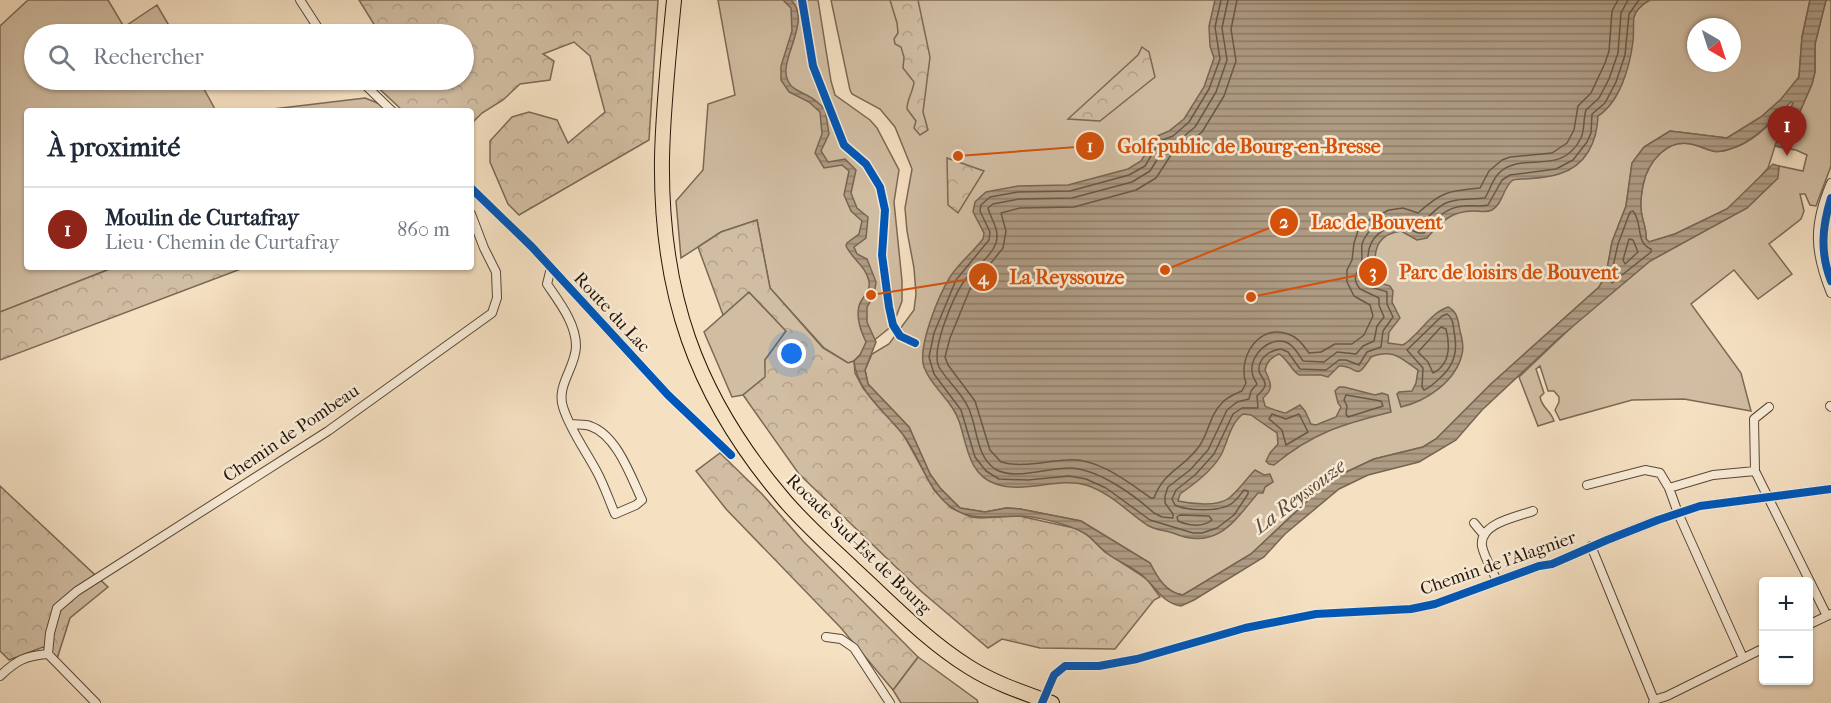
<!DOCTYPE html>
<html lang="fr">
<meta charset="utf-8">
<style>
:root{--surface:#fff;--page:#f6f6f7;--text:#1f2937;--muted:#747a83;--line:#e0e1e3;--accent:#8f2418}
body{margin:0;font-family:"IM FELL French Canon",serif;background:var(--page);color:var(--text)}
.controls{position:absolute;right:18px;bottom:18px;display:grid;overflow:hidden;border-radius:6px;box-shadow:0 2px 4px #0004}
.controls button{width:54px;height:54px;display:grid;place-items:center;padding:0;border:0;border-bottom:2px solid var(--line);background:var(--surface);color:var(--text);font:30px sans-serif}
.compass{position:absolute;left:1687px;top:18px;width:54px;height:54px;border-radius:50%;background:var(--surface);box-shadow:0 2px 4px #0004;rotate:141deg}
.you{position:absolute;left:792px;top:354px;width:21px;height:21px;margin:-15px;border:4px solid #fff;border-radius:50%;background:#1a73e8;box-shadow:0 0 0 9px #1a73e833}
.badge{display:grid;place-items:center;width:39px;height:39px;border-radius:50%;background:var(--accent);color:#fff;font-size:20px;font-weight:700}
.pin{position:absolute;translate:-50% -50px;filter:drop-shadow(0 2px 3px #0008)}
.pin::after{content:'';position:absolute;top:32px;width:21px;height:18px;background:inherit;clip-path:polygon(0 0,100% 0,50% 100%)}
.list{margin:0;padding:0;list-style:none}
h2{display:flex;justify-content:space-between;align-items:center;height:78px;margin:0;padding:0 24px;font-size:26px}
h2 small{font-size:20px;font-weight:400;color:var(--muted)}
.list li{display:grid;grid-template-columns:39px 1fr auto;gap:18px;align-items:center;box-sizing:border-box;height:84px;padding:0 24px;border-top:2px solid var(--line)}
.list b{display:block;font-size:22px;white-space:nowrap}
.list p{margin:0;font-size:20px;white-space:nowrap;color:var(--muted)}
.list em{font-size:20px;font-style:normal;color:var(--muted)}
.icon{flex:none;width:33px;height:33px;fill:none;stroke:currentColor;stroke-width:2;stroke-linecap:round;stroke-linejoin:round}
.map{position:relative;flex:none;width:1831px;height:703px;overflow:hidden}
.search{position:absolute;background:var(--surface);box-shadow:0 2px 4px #0004;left:24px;top:24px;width:450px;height:66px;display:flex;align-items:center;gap:15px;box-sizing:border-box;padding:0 21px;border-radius:33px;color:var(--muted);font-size:22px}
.panel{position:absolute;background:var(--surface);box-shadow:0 2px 4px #0004;left:24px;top:108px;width:450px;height:162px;border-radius:6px}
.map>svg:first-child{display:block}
.green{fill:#d1bda2;stroke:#7a6955;stroke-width:1.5;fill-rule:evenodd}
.forest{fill:url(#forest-crowns);stroke:#7a6955;stroke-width:1.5}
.water{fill:url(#water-rules);stroke:#776552;stroke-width:1.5}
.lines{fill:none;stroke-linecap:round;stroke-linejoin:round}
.shore{stroke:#695846;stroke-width:1.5}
.minor-casing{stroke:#584836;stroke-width:10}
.primary-casing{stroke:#241508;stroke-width:16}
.minor{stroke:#f8ebd7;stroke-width:8}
.primary{stroke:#f5e0c2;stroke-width:14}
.cycleway-casing{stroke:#f8ebd7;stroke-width:11}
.cycleway{stroke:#0057b8;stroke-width:8}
.labels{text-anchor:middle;stroke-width:5;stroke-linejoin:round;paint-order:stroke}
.street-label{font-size:18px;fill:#241508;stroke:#f8ebd7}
.water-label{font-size:20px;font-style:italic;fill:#5b4b39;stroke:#f8ebd7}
.leader{fill:none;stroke:#d4520c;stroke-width:2}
.callout-dot{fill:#d4520c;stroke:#f8ebd7;stroke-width:2}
.mark-label{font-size:18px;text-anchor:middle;font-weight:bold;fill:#fff}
.callout-label{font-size:20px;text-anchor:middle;font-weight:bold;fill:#d4520c;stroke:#f8ebd7;stroke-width:5;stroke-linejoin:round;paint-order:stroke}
</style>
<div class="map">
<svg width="1831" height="703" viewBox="0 0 1831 703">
<defs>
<pattern id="forest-crowns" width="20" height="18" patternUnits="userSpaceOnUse" patternTransform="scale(1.5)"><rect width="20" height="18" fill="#d1bda2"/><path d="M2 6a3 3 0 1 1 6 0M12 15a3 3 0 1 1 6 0" fill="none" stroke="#b3a28a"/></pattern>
<pattern id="water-rules" width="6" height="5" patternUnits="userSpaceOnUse" patternTransform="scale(1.5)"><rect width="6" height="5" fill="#ae9b83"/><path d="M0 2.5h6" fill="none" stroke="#8d7d69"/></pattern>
</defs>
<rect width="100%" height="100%" fill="#f5e0c2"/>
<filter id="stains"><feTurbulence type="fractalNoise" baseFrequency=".00333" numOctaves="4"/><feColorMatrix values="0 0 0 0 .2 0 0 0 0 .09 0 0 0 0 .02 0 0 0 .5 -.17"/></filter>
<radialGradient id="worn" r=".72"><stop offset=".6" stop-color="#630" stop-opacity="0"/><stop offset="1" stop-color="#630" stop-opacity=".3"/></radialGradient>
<path class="green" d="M28,0h80l16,27 33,-22 17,29h-140v46h165l17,31h-189v156h88l-115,45v-286z
M718,0h100l13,81 4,14 35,25 7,8 22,42 -5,32 8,79v20l-9,24 -21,17 -18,19 -6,2 -24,-15 -54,-60 -13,-68 -36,12 -40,26 -5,-57 27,-31 5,-66 27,-9z
M831,0h979l-8,37 -3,40 -17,22 -21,18 -34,21 -57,-7 -26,16 -12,16 -6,43 -14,36 -6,33 -7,12 -108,97 -55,55 -13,8 -49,12 -34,16 -21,15 -68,64 -68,41c-17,-2 -26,-18 -33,-32l-69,-42 -61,-12 -14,-1 -21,4 -25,-4 -20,-20 -10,-14 -21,-47 -41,-43 -3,-14 7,-16 17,-10 25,-34 2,-16 -2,-26 -7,-37 -2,-23 7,-39 -17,-42 -15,-18 -28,-15 -2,-4zM1696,27h36v36h-36z
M1826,0h5v166l-15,40 -6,-1 -5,-11h-5l4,17 -3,8 -32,25 23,30 -34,25 -24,-29 -43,34 50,69 10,38 -67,-12 -52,1 -72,20 -5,-10 4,-8v-5l-5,-6h-6l-8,-25 -4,3 8,24 -4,4c2,11 11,14 14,24l-16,5 -19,-49 58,-55 73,-61 97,-53 30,-29 2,-13 24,5 4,-16 -11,-5 -12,-2 28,-64 3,-12v-28z
M365,98l15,6 7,7h-131z
M1791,101l2,2 -18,43 -7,22 -14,16 -27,25 -52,25 -26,8 -3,-3c1,-12 -5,-20 -5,-31 -1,-7 1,-17 2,-23 5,-24 25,-48 52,-40 15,4 18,10 35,4 26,-7 43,-29 61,-48z
M749,292l37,39 -21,29 1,17 -23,18 -11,2 -28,-65z
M918,657l59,43 1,3h-77l-8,-13z"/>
<path class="forest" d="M359,0h299l-9,140 -130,75 -11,-11 -18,-42v-21l22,-24 17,-5 28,8 11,23 37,-31 -15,-56 -16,-14 -31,12 11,7 -4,19 -30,4 -17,16 -21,13 -11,11v-13h-68l-33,-31h94v-46h-84z
M890,0h28l12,57 -7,55 5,18 -8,5 -6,-7 2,-7 -9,-12c0,-10 6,-17 7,-27l-11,-14 1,-11 -3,-10 -6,-3 -1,-5 4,-6 -1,-10z
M1142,47l7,5 6,25 -55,44 -32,-2 70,-64z
M947,158l37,13 -26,42 -10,-8z
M757,220l13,68 53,60 25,15 6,-2 1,12 8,15 40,46 31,56 17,18 20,9 9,1 39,-2 55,12 12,5 19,19 42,27 13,18 -6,3 -39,49 -75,-1 -38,-9 -14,9 -66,-56 -123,-118 -56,-79 22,-18v-17l21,-29 -37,-39 -26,23 -25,-68 23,-15z
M115,267h131l-246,93v-48z
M720,453l42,41 41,47 115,116 -25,33 -52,-62 -115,-119 -30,-38z
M0,486l108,101 -38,31 -13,41 -14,-12 -34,13 -9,-9z"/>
<path class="water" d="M783,0h8c22,21 -14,61 -3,81 4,9 14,11 22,16 6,3 10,8 15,12l4,25 -8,17 7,11 17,-3 11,11 -5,23 6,15 11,9 -2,21 -12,9 3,7 10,5 9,23 -2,13 -7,12v15l9,20 -11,28 3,14 41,43 21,47 10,14 20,20 25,4 21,-4 14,1 61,12 69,42c7,14 16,30 33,32l68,-41 68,-64 21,-15 34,-16 49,-12 13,-8 55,-55 108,-97 7,-12 6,-33 14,-36 6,-43 12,-16 26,-16 57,7 34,-21 20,-18 18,-22 3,-40 8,-37h16l-11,44v28l-3,12 -28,64 -9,-2 18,-43 -2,-1c-19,18 -35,39 -61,47 -17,6 -20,0 -35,-4 -27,-8 -47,16 -52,40 -1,6 -3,16 -2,23 0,11 6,19 5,31l3,3 26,-8 52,-25 46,-45 6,2 -1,12 -31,30 -97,53 -91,77 -77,72 -26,30 -37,22 -51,13 -29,14 -54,45 -21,23 -70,43 -13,6c-18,-3 -23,-16 -35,-27 -10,-11 -26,-16 -38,-25 -9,-6 -15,-16 -24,-21 -15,-9 -49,-17 -66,-17 -28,0 -51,7 -73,-14 -21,-20 -26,-48 -44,-70 -18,-22 -44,-41 -47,-71l6,-6 6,-13c-5,-11 -10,-23 -7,-36 3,-10 12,-14 10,-25 -4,-16 -16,-21 -23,-35l1,-3 12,-9 3,-13 -11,-10 -7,-16 5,-24 -7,-6 -18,3 -9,-15 7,-19 -2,-22 -11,-10 -20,-10 -8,-12v-14l11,-35 -1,-23z
M1215,0h435c-7,4 -14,9 -16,17 -1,7 0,16 -1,24 -3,25 -13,61 -35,75 -1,26 -12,50 -39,58 -14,5 -31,4 -46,6 -10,7 -10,24 -21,30 -6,3 -12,1 -19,1 -21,0 -33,11 -46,27l-10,2 -16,-9c-22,3 -27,16 -26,36l-6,8v4l21,7 3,5 -1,11 8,16 -11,14 -1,11 15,2c17,-11 27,-32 45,-38 10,5 10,14 12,24 2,7 4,16 2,23 -6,27 -35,47 -61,53l-4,-13 2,-2 13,-1 4,-8 2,-13c-17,-11 -24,-22 -47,-13 -17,27 -12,8 -32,9l-11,11 -7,-2h-22c-9,-6 -11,-16 -20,-21 -8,4 -12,7 -14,16 5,12 10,18 -2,28l2,8c1,1 18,7 21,7l14,-8 5,6 6,13 5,1 20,-8 5,-10 -3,-4 -3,-12 4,-4h5l31,8 7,-2 6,2 3,17c-48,12 -79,21 -117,53l-5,-1 -3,-3 4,-8 8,-9 -1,-11 -26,-18 -8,-1c-13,10 -15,27 -22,41 -9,16 -27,29 -41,39l-2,7c14,3 40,6 51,-3 10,-8 17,-19 26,-28l9,5 6,-1 3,8 -8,5 -2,6h-5c-25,30 -42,58 -85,40 -9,-3 -18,-3 -26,-8 -19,-13 -38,-33 -61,-40 -29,-8 -61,9 -90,-1 -28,-9 -29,-40 -37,-63 -7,-21 -28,-34 -35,-54 -7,-20 15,-72 26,-90 9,-14 23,-25 33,-38l1,-6 -11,-21 2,-10 11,-10 32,-6 50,-1 60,-16 13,-8 16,-25 12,-5 15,-12 20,-32 10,-29 -4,-12 -1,-20z"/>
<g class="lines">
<path class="shore" d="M1221,0l-6,27 5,32 -11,30 -20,33 -16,14 -13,5 -15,25 -16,9 -59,16 -52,1 -28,5 -9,8 -1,6 10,21 -1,8 -33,40 -22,53 -5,24 5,17 27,36 14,47 11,14 13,8 29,1 41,-4 17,3 20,9 44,32 43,13h9l15,-5 17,-13 14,-21v-3l-4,-1c-4,5 -8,11 -13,14 -12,8 -44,7 -56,1l-3,-6 4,-9 19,-15 19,-21 19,-40 9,-6h16l-1,-12c3,-4 9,-7 8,-12 0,-5 -5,-8 -6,-13 -1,-13 11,-21 22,-22l7,3 12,17 26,1 13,-10h7l13,5 8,-13 14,-5 2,-16 10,-14 -6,-13v-12c-7,-3 -19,-4 -23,-10 -5,-7 3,-11 5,-17 0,-3 -1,-6 -1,-9 1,-19 15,-29 32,-31l18,8h6c11,-13 21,-26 40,-27 8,-1 16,1 24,-1l14,-25 8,-5 46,-6 17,-9 14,-18 4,-9 1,-19 13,-11 11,-21 9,-27 4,-41 10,-14
M1228,0l-6,28 5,32 -11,32 -21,35 -18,15 -12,5 -15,24 -18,11 -60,16 -53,1 -26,5 -5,4c3,12 12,21 8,35 -5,15 -23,25 -32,38 -10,15 -34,69 -25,86 8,14 22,25 29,40 10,20 7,48 27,62 19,12 55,-2 76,-1 29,2 63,27 83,45l8,4 11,1v-4l-8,-11v-7l3,-9 22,-17 18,-20 19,-40 10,-8 12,-3 2,-8 6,-7c-2,-4 -5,-8 -5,-13 -2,-17 19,-36 36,-28 7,4 11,12 15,18l21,1 13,-10 19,2 7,-8 11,-5 3,-15 7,-9 -5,-12v-7l-19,-9c-9,-12 -3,-14 1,-26 2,-5 0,-12 1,-19 5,-15 24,-30 41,-27 6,1 12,6 17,8 28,-29 28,-24 65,-27 5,-8 7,-18 14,-25 24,-23 62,5 82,-35 4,-9 2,-19 5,-28l13,-12 10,-19 9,-26 3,-40 7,-13
M1237,0l-6,29 5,32 -12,35 -22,36 -20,17 -11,6 -15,23 -20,12 -62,17 -54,1 -19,5 5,18 -3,17 -33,41 -20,49 -5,19 3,8 27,36 15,49 11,12c21,6 44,-1 66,-2 30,-3 61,22 84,38h3c10,-28 31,-30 46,-53 9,-13 10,-31 22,-42 5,-6 13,-9 20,-12l4,-8c-9,-25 13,-60 42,-49 10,3 15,11 21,19l12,-1 14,-8h17l12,-9 9,-19 -3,-11 -16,-9 -7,-14v-12l5,-10 2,-17 4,-12 9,-10 22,-11 14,-2 15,5c24,-22 31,-22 62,-25l9,-17 13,-11 8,-3 42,-4 15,-10 7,-13 4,-24 13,-13 14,-30 4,-12 3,-40 6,-11
M1633,211c10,11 2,32 18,38v3l-39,31 -2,-3 8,-36 12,-32z
M1629,239l4,1 5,12 -13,12 -2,-4z
M1447,314c6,4 6,10 7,17 4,20 1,34 -15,48 -5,4 -9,9 -15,11l-2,-3 1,-19 -16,-18 35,-34z
M1441,327l5,2c4,16 5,35 -13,44l-5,-11 -10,-10z
M1346,395l35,6 2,5 -35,11 -2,-3 1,-8 -3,-6z
M1272,414l14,5 13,-5 9,18 -22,13 -4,-15 -13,-11z
M1180,515l29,1 3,4c-10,8 -22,6 -34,1l-1,-4z"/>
<defs>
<path id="minor" d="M300,0l22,34
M360,80l32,31
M1831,183c-18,42 -17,68 0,110
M471,188l61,59 136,148 63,60
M551,268l-4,16c12,18 29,39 29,62 0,21 -20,39 -13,61 7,23 23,44 34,65 7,13 12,28 18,42l21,-9 6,-5c-11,-23 -25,-65 -52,-74 -5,-2 -13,-1 -19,-2
M1830,406l1,1
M1755,471l-1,-52 15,-12
M1587,485l58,-15 15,3 9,15 9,25 65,145
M1669,488l44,-13 42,-4 72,145
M1474,523l10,12
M1591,546l63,154 -1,3
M1497,581c-4,-10 -13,-24 -15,-35 -3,-23 35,-29 51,-35
M1808,625l23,-11
M826,637l15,2 13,9 36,55
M48,654l2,-21 7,-25 20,-17 251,-160 164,-118 5,-15 -1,-26 -12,-24 -13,-34
M48,654l48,49
M1065,666h34l38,-7 108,-31 71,-14 95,-5 24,-5 104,-38 13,-2 55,-24 51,-20 42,-14 131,-17
M0,676c17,-16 25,-20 48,-22
M1654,700l13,-4 97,-48"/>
<path id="primary" d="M674,0c-5,52 -11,106 -12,158 -2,134 33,236 119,338 22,27 49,50 74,74 36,33 72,71 114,97 25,16 55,26 83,36"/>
</defs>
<use href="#minor" class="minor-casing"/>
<use href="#primary" class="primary-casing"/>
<use href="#minor" class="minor"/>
<use href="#primary" class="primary"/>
<defs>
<path id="cycleway" d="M802,0l11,66 31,79 22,19 14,23 5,23 -3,45 7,52 4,18 7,11 15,7
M471,188l61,59 136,148 63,60
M1831,198c-9,29 -11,55 0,83
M1042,703l12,-28 11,-9h34l38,-7 108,-31 71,-14 95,-5 24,-5 104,-38 13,-2 55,-24 51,-20 42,-14 131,-17"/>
</defs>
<use href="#cycleway" class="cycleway-casing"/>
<use href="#cycleway" class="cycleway"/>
</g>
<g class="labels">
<g class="street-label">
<text transform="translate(612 312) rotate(47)" y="6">Route du Lac</text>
<text transform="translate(291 433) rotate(-34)" y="6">Chemin de Pombeau</text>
<text transform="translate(859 544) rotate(44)" y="6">Rocade Sud-Est de Bourg</text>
<text transform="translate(1498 563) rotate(-19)" y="6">Chemin de l'Alagnier</text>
</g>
<g class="water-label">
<text transform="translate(1299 496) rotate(-37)" y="7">La Reyssouze</text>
</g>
</g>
<path class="leader" d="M958 156L1090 146M1165 270L1284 222M1251 297L1373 272M871 295L983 277"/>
<g class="callout-dot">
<circle cx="958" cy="156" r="6"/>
<circle cx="1165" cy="270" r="6"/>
<circle cx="1251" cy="297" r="6"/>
<circle cx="871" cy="295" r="6"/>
<circle cx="1090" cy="146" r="15"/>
<circle cx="1284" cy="222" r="15"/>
<circle cx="1373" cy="272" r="15"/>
<circle cx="983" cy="277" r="15"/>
</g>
<g class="mark-label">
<text x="1090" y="152">1</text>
<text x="1284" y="228">2</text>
<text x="1373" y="278">3</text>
<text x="983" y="284">4</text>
</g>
<g class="callout-label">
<text x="1249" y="153">Golf public de Bourg-en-Bresse</text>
<text x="1377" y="229">Lac de Bouvent</text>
<text x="1509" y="279">Parc de loisirs de Bouvent</text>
<text x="1067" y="284">La Reyssouze</text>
</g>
<rect width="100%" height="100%" filter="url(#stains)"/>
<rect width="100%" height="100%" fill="url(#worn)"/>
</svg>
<div class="controls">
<button>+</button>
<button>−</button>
</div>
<svg class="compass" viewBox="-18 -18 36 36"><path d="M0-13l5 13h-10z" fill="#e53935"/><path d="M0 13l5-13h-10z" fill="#747a83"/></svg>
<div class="you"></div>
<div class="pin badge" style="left:1787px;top:156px">1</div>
<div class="search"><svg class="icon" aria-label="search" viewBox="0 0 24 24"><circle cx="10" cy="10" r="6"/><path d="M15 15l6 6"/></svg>Rechercher</div>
<section class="panel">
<h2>À proximité<small></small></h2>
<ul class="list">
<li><span class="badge">1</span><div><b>Moulin de Curtafray</b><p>Lieu · Chemin de Curtafray</p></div><em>860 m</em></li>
</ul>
</section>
</div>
